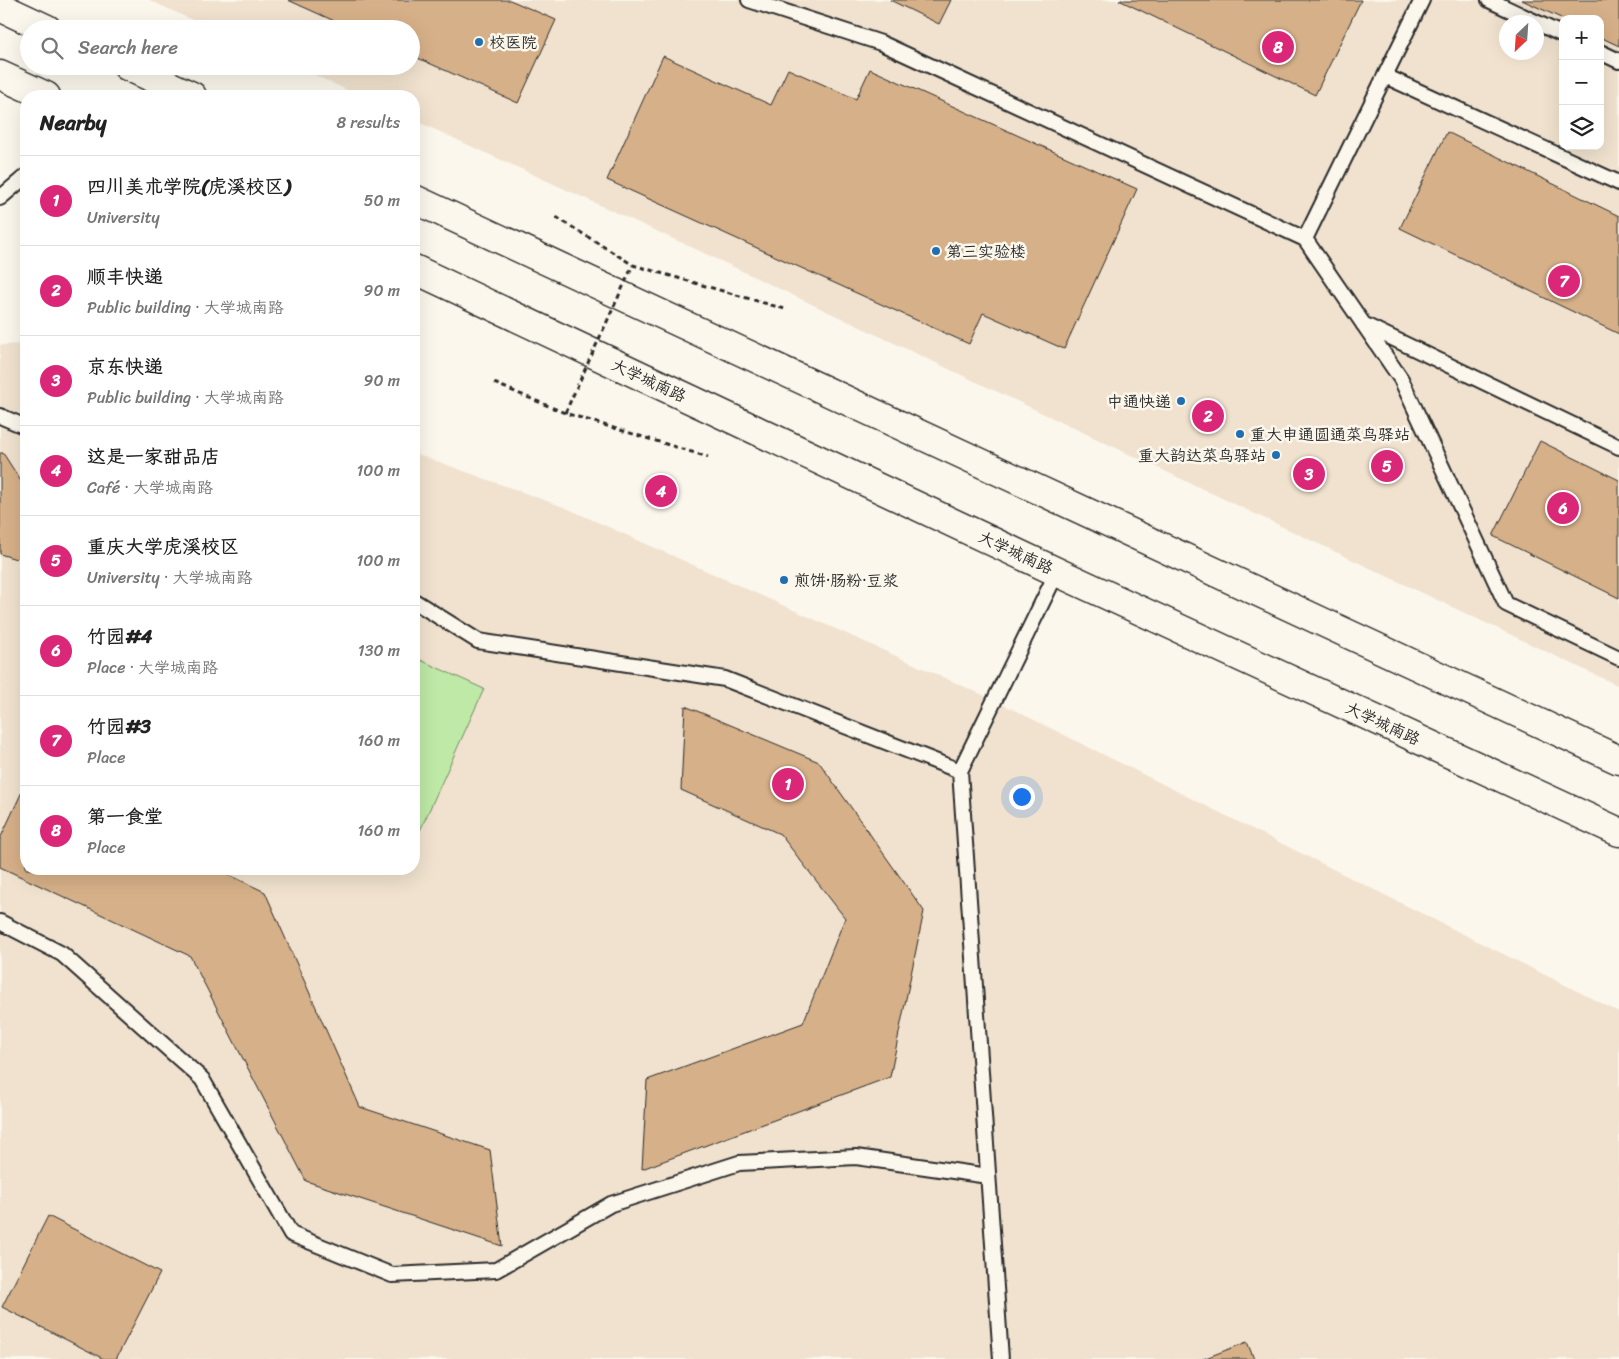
<!DOCTYPE html>
<meta charset="utf-8">
<style>
:root{--surface:#fff;--page:#f2f2f2;--text:#222;--muted:#767676;--line:#e0e0e0;--accent:#db2777}
body{margin:0;font-family:Sriracha,"LXGW WenKai TC",sans-serif;background:var(--page);color:var(--text)}
.controls{position:absolute;right:15px;top:15px;display:grid;overflow:hidden;border-radius:10px;box-shadow:0 5px 20px #0002}
.controls button{width:45px;height:45px;display:grid;place-items:center;padding:0;border:0;border-bottom:1px solid var(--line);background:var(--surface);color:var(--text);font:25px sans-serif}
.compass{position:absolute;left:1499px;top:15px;width:45px;height:45px;border-radius:50%;background:var(--surface);box-shadow:0 5px 20px #0002;rotate:205deg}
.you{position:absolute;left:1021px;top:796px;width:18px;height:18px;margin:-12px;border:4px solid #fff;border-radius:50%;background:#1a73e8;box-shadow:0 0 0 8px #1a73e833}
.badge{display:grid;place-items:center;width:32px;height:32px;border-radius:50%;background:var(--accent);color:#fff;font-size:16px;font-weight:700}
.pin{position:absolute;translate:-50% -50%;border:2px solid #fff;box-shadow:0 1px 5px #0006}
.list{margin:0;padding:0;list-style:none}
h2{display:flex;justify-content:space-between;align-items:center;height:65px;margin:0;padding:0 20px;font-size:21px}
h2 small{font-size:16px;font-weight:400;color:var(--muted)}
.list li{display:grid;grid-template-columns:32px 1fr auto;gap:15px;align-items:center;box-sizing:border-box;height:90px;padding:0 20px;border-top:1px solid var(--line)}
.list b{display:block;font-size:19px;white-space:nowrap}
.list p{margin:0;font-size:16px;white-space:nowrap;color:var(--muted)}
.list em{font-size:16px;font-style:normal;color:var(--muted)}
.icon{flex:none;width:28px;height:28px;fill:none;stroke:currentColor;stroke-width:2;stroke-linecap:round;stroke-linejoin:round}
.map{position:relative;flex:none;width:1619px;height:1359px;overflow:hidden}
.search{position:absolute;background:var(--surface);box-shadow:0 5px 20px #0002;left:20px;top:20px;width:400px;height:55px;display:flex;align-items:center;gap:12px;box-sizing:border-box;padding:0 18px;border-radius:28px;color:var(--muted);font-size:19px}
.panel{position:absolute;background:var(--surface);box-shadow:0 5px 20px #0002;left:20px;top:90px;width:400px;height:785px;border-radius:20px}
.map>svg:first-child{display:block}
.built{fill:#f0e2ce;fill-rule:evenodd}
.green{fill:#bee9a6;stroke:#748a68}
.building{fill:#d6b088;stroke:#2b2b2b}
.lines{fill:none;stroke-linecap:round;stroke-linejoin:round}
.service-casing{stroke:#2b2b2b;stroke-width:18}
.primary-casing{stroke:#2b2b2b;stroke-width:31}
.path{stroke:#2b2b2b;stroke-width:3;stroke-dasharray:5 4;stroke-linecap:butt}
.service{stroke:#fbf7ec;stroke-width:14}
.primary{stroke:#fbf7ec;stroke-width:28}
.path-bridge{stroke:#2b2b2b;stroke-width:3;stroke-dasharray:5 4;stroke-linecap:butt}
.poi-dot{fill:#1f6fb2;stroke:#fbf7ec;stroke-width:2}
.labels{text-anchor:middle;stroke-width:5;stroke-linejoin:round;paint-order:stroke}
.poi-label{font-size:16px;fill:#2b2b2b;stroke:#fbf7ec;text-anchor:start}
.street-label{font-size:16px;fill:#2b2b2b;stroke:#fbf7ec}
</style>
<div class="map">
<svg width="1619" height="1359" viewBox="0 0 1619 1359">
<rect width="100%" height="100%" fill="#fbf7ec"/>
<filter id="ink" filterUnits="userSpaceOnUse"><feTurbulence type="fractalNoise" baseFrequency=".02" numOctaves="2"/><feDisplacementMap in="SourceGraphic" scale="10" xChannelSelector="R" yChannelSelector="G"/><feConvolveMatrix kernelMatrix="1 2 1 2 8 2 1 2 1" color-interpolation-filters="sRGB"/></filter>
<g filter="url(#ink)">
<path class="built" d="M149,0h1470v686l-930,-440 -275,-126v-24h-54l-65,-30h116v-37h-199zM1563,19h37v127h-37zM1506,22h30v30h-30z
M26,344v525h388v-416l152,55 428,192 625,312v347h-1619v-1014z"/>
<path class="green" d="M414,657l70,32 -70,155z"/>
<path class="building" d="M288,0h222l46,20 -38,83 -107,-48v-26h-59z
M890,0h61l-12,24z
M1119,0h242l-46,95z
M1522,0h97v46l-19,-9v-18h-37z
M663,56l108,49 17,-36 68,30 14,-30 267,120 -73,160 -81,-36 -14,31 -362,-164z
M1447,132l172,84v118l-219,-106z
M1540,441l79,39v118l-126,-62z
M0,453h3l23,36v54l-10,16 -16,-5z
M685,706l134,56 105,149 -34,166 -248,92 5,-89 156,-57 42,-105 -65,-84 -99,-44z
M26,783v86h191l48,23 95,215 130,43 12,96 -196,-65 -116,-225 -190,-89v-28z
M48,1216l112,57 -44,86h-12l-102,-52z
M1247,1342l7,17h-51z"/>
<g class="lines">
<defs>
<path id="service" d="M749,0l132,43 424,196 96,140 105,225 113,54
M1489,0l74,35
M1600,52l19,9
M1385,76l234,107
M0,198l26,-22
M1305,239l117,-239
M1363,324l256,123
M0,416l26,11
M414,601l64,40 247,38 235,92
M0,922l62,32 140,125 89,155 101,41 104,-5 115,-66 128,-41 117,-6 132,19
M1001,1359l-41,-588 97,-199"/>
<path id="primary" d="M0,7l47,22
M127,66l65,30
M0,75l46,21
M414,199l1205,561
M414,269l643,303 562,260"/>
</defs>
<use href="#service" class="service-casing"/>
<use href="#primary" class="primary-casing"/>
<path class="path" d="M556,217l77,48 152,44
M494,383l71,30 143,44"/>
<use href="#service" class="service"/>
<use href="#primary" class="primary"/>
<path class="path-bridge" d="M565,413l68,-148"/>
</g>
</g>
<g class="poi-dot">
<circle cx="479" cy="42" r="5"/>
<circle cx="936" cy="251" r="5"/>
<circle cx="1181" cy="401" r="5"/>
<circle cx="1240" cy="434" r="5"/>
<circle cx="1276" cy="455" r="5"/>
<circle cx="784" cy="580" r="5"/>
</g>
<g class="labels">
<g class="poi-label">
<text x="489" y="48">校医院</text>
<text x="946" y="257">第三实验楼</text>
<text x="1171" y="407" text-anchor="end">中通快递</text>
<text x="1250" y="440">重大申通圆通菜鸟驿站</text>
<text x="1266" y="461" text-anchor="end">重大韵达菜鸟驿站</text>
<text x="794" y="586">煎饼·肠粉·豆浆</text>
</g>
<g class="street-label">
<text transform="translate(649 380) rotate(25)" y="6">大学城南路</text>
<text transform="translate(1016 552) rotate(25)" y="6">大学城南路</text>
<text transform="translate(1383 723) rotate(25)" y="6">大学城南路</text>
</g>
</g>
</svg>
<div class="controls">
<button>+</button>
<button>−</button>
<button><svg class="icon" aria-label="layers" viewBox="0 0 24 24"><path d="M12 4l9 5-9 5-9-5zM3 14l9 5 9-5"/></svg></button>
</div>
<svg class="compass" viewBox="-18 -18 36 36"><path d="M0-13l5 13h-10z" fill="#e53935"/><path d="M0 13l5-13h-10z" fill="#767676"/></svg>
<div class="you"></div>
<div class="pin badge" style="left:788px;top:784px">1</div>
<div class="pin badge" style="left:1208px;top:416px">2</div>
<div class="pin badge" style="left:1309px;top:474px">3</div>
<div class="pin badge" style="left:661px;top:491px">4</div>
<div class="pin badge" style="left:1387px;top:466px">5</div>
<div class="pin badge" style="left:1563px;top:508px">6</div>
<div class="pin badge" style="left:1564px;top:281px">7</div>
<div class="pin badge" style="left:1278px;top:47px">8</div>
<div class="search"><svg class="icon" aria-label="search" viewBox="0 0 24 24"><circle cx="10" cy="10" r="6"/><path d="M15 15l6 6"/></svg>Search here</div>
<section class="panel">
<h2>Nearby<small>8 results</small></h2>
<ul class="list">
<li><span class="badge">1</span><div><b>四川美术学院(虎溪校区)</b><p>University</p></div><em>50 m</em></li>
<li><span class="badge">2</span><div><b>顺丰快递</b><p>Public building · 大学城南路</p></div><em>90 m</em></li>
<li><span class="badge">3</span><div><b>京东快递</b><p>Public building · 大学城南路</p></div><em>90 m</em></li>
<li><span class="badge">4</span><div><b>这是一家甜品店</b><p>Café · 大学城南路</p></div><em>100 m</em></li>
<li><span class="badge">5</span><div><b>重庆大学虎溪校区</b><p>University · 大学城南路</p></div><em>100 m</em></li>
<li><span class="badge">6</span><div><b>竹园#4</b><p>Place · 大学城南路</p></div><em>130 m</em></li>
<li><span class="badge">7</span><div><b>竹园#3</b><p>Place</p></div><em>160 m</em></li>
<li><span class="badge">8</span><div><b>第一食堂</b><p>Place</p></div><em>160 m</em></li>
</ul>
</section>
</div>
